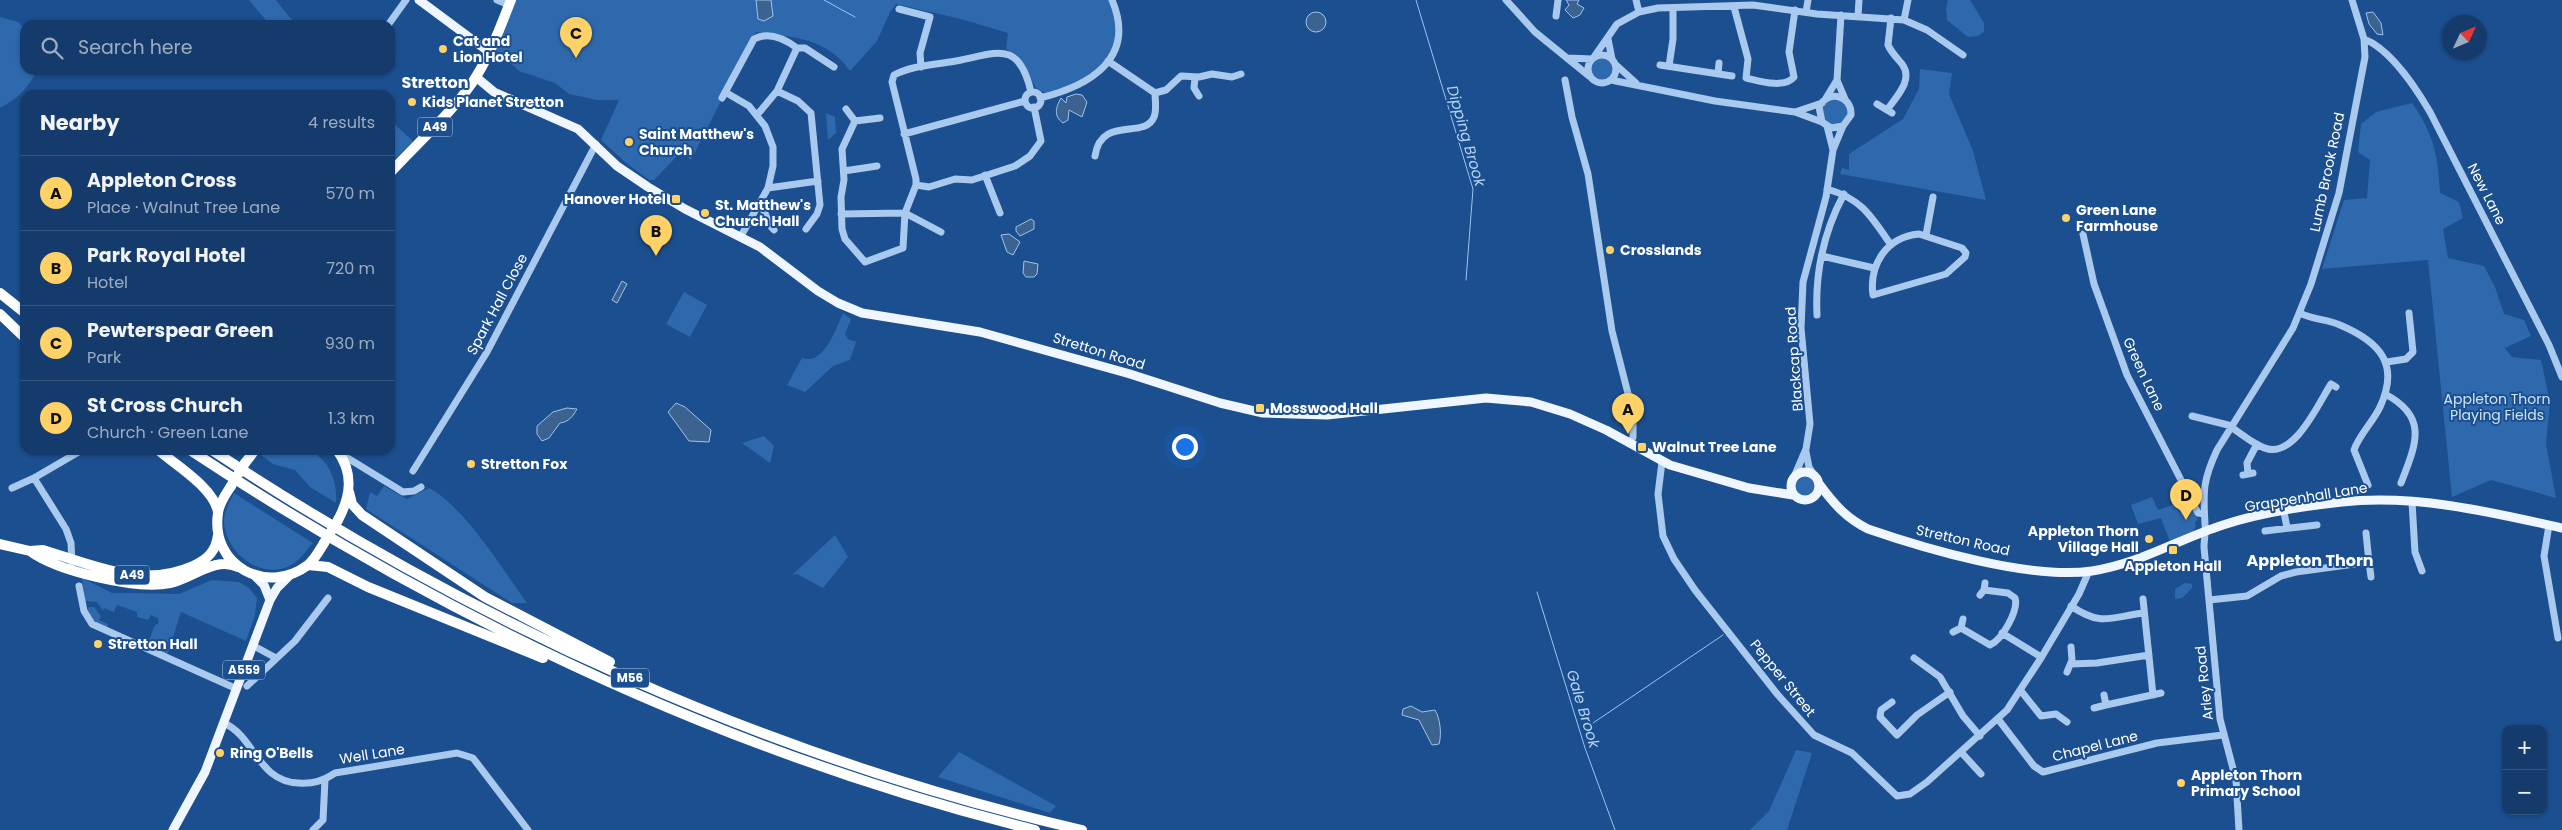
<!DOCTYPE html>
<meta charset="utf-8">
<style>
:root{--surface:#143b6b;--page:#214673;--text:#f1f3f6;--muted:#9dadc1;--line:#33557e;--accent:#ffd166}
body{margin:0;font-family:Poppins,sans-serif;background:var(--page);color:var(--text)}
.controls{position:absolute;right:15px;bottom:15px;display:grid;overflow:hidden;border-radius:10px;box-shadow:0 1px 4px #0004}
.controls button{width:45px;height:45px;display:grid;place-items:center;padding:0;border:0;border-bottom:1px solid var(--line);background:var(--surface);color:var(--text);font:25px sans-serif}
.compass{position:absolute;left:2442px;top:15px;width:45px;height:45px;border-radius:50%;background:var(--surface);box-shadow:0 1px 4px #0004;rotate:46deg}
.you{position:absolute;left:1184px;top:446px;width:18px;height:18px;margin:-12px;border:4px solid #fff;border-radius:50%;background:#1a73e8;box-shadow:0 0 0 8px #1a73e833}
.badge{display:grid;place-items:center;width:32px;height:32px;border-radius:50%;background:var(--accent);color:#111;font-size:16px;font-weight:700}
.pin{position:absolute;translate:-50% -41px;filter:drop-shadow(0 1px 2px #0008)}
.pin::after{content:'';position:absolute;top:26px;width:18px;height:15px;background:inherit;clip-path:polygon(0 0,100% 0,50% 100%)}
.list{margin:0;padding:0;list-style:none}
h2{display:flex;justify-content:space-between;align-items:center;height:65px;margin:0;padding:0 20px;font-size:21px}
h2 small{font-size:16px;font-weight:400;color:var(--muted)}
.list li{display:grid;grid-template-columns:32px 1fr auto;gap:15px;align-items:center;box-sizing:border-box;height:75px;padding:0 20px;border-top:1px solid var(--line)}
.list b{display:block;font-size:19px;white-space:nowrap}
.list p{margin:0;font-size:16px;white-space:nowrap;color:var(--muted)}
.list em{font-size:16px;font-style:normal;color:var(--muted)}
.icon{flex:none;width:28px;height:28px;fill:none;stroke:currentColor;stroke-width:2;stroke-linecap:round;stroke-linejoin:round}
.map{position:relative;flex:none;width:2562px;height:830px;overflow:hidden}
.search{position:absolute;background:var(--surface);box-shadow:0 1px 4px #0004;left:20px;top:20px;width:375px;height:55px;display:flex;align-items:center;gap:12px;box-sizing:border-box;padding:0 18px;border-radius:15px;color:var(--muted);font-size:19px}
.panel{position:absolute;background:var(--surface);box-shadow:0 1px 4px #0004;left:20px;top:90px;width:375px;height:365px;border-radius:15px}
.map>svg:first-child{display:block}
.green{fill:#2e69ad}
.water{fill:#3c6290;stroke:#9cc4f0}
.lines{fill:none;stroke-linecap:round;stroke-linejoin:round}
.stream{stroke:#9cc4f0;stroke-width:1}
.minor{stroke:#a9c9ee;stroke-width:7}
.major{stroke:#f0f6ff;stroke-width:9}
.highway{stroke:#fff;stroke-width:10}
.highway-bridge{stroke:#fff;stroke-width:10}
.poi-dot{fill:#ffd166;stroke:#1b4f8f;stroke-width:2}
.labels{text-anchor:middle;stroke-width:4;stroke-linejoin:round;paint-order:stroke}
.shield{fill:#1b4f8f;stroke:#bbcadd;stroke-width:1}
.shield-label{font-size:12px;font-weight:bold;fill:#fff}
.poi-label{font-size:14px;font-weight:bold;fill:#fff;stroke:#1b4f8f;text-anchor:start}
.street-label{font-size:14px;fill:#fff;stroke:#1b4f8f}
.park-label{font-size:14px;fill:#cfe3fa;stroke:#1b4f8f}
.water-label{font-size:15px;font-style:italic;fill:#b5d3f5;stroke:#1b4f8f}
.quarter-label{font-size:16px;font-weight:bold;fill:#fff;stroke:#1b4f8f}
</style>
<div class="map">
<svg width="2562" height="830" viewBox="0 0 2562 830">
<rect width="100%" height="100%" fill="#1b4f8f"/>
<path class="green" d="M249,0h27l14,18 12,7h-32z
M511,0h601l7,23 -10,41 -50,29h-14l-9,-5 -15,-28 -15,-11 2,-16 -47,-14 -65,-15 -6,8 -13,29 -27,30c-23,-33 -57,-34 -94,-39l-65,128 -10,-8 -27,28h-5l-24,-18 -24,-22 18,-40h-22l-28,-6 -14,-11 -36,-12 -19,-18 -9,-5z
M1948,0h22l14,23v9l-6,4 -10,1 -21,-17 -1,-12z
M0,17l18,5 7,7v41h12c-8,18 -20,29 -37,38z
M1591 69a11 11 0 1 1 22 0a11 11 0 1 1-22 0Z
M1920,69l32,4 -3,21 24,57 13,49 -146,-26 2,-6 7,2v-16l54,-35 16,-30z
M1822 112a13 13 0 1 1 26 0a13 13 0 1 1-26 0Z
M2412,103c22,31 26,53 28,90l19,9 4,16 -20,11 5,29 36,8 11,21 9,27 20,6 7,16 -26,12 7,9 29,3 9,42 -4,42 10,54 -65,-18 -39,17 -24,-237 -106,9 22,-69 23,-2 3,-38 -12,-8 3,-28 15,-12z
M826,113l9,4 1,16 -8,7z
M390,120l23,21 -23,23z
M684,292l23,13 -17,32 -24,-13z
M843,313l8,6 -6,15 3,5 8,3 -6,18 -17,6 -28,26 -18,-7 15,-27c22,8 34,-30 41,-45z
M764,436l10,10 -4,17 -28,-20z
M267,450c12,0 30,-3 40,0 22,7 31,33 29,53l-26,-16 -15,-17 -22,-6 -12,-9z
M1793 486a12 12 0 1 1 24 0a12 12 0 1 1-24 0Z
M384,486l23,13 22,-11c35,18 74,82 98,115h-15l-146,-94 4,-17 7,4z
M234,493l79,50c-8,8 -11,16 -22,22 -30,17 -68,-14 -67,-46 1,-9 6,-18 10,-26z
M2152,497l6,13 32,-11 8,21 -3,2 1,4 -3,6 -23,10 -9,-24 -23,6 -7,-19z
M835,535l13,22 -25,31 -26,-14 -5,1z
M82,578l30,15h15l52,1 33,-14 27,2 10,6 8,10 -2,17 -9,26 -65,-29 -14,44 -20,-11 8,-20 3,-1v-6l-7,-3 -3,5 -11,-3v-5l-20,-7 -3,7 -10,-4 -1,3 -6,-9 -12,-1z
M2185,583l7,1v4l-10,10 -7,1v-10z
M89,607h5l7,9 -2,4 9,4 -1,5 -15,-8 -5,-10z
M1796,750l16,3 -25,77h-37l19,-19z
M959,752l97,54 -6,7 -112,-36z"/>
<path class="water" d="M756,0h15l2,16 -9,5 -6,-2z
M1566,0h13l-2,4 7,4 -4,7 -7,3 -8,-8 4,-5z
M1306 22a10 10 0 1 1 20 0a10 10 0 1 1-20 0Z
M2373,12l8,11 2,12 -6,-1 -8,-10 -3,-11z
M1076,94l6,1 5,7 -5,15 -13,-7 -1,10 -5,3c-10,-7 -7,-16 -2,-25l5,5 1,-6z
M1031,219l3,2v8l-14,7 -4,-5v-4z
M1009,234l11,8 -7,13 -6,-3 -6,-17z
M1024,261l14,3 -1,10 -3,3h-8l-3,-4z
M622,281l5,3 -10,19 -5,-3z
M676,403l9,4 26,23 -2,12 -20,-1 -21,-29z
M567,408l10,1c-4,7 -8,13 -17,14l-11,15 -7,3 -5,-7v-8l16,-14z
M1411,706l11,6 13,-2c5,8 7,24 4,34l-7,1 -13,-25 -17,-5 1,-6z"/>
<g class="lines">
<path class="stream" d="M824,0l31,17
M1416,0l57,189 -7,91
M1537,592l48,156 30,82
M1593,723l130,-88"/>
<path class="minor" d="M497,0l12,5
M1506,0l29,32 54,44
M1636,0l3,12
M1734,7l14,52 -2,19c13,3 38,11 48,-1l-5,-25 6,-42
M899,9l31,8 -10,36 1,14
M1806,12l2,-12
M1556,16l2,-16
M1858,16l1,-16
M1904,20l4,-20
M388,25l18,-25
M1608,39l4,20
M2364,39c26,10 52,49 66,73l119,233 13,32
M797,48h8l29,19
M1588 69a14 14 0 1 1 28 0a14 14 0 1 1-28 0Z
M1594,57l23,-33 22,-12 19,-4 95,-3 64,9 87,6 23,10 36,25
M1568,58l24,1
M1615,64l21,19
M1660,65l72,11
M1669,66l4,-27v-31
M1718,74l1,-11
M1195,77l-1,11 5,8
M1565,80l7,37 16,57 24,157 21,82v24l-3,7
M1611,80l104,21 80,11 27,10
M1837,80l8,19
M777,91l21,10 13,12 9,92 -3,9 -11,15
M725,92l24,14 16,20 8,21v19l-5,22 -27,48
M1025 100a8 8 0 1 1 16 0a8 8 0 1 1-16 0Z
M1155,93l11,-3 15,-14 18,1 13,-3 20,3 9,-3
M722,98l32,-59c15,-8 31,0 43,9
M1040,98c49,-12 97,-39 72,-98
M1826,98l11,-18 4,-65
M1877,104l15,9
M846,109l9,12
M1887,110c9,-13 27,-30 15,-46 -5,-6 -11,-12 -14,-19l3,-27
M1795,112l27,-9
M757,115l20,-24 20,-43
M880,118l-25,3 -13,28 2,31 -3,17 1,32 3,10 20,23 38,-14 2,-35 11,-28v-6l-24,-97 2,-7c17,-9 38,-10 56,-13 42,-6 68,-27 81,30
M1827,126l6,24
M904,134l121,-33
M1095,156c6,-41 50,-16 59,-39 3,-7 1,-17 1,-24l-47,-32
M844,171l33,-5
M985,175l15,38
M916,185l13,2 26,-8 17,1 43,-14 15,-10 11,-15 -7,-34
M768,188l50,-7
M1827,189c35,10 44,27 64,56
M757,204c11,6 8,18 17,26
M841,214l64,-1 36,19
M1919,234l43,14 4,5 -1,4 -19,17 -73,21c-4,-30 13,-58 46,-61z
M2083,234l11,50 33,91 71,138 6,1
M1926,235l7,-38
M1822,256l52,12
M2300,313c13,7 27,6 40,12 40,17 60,39 40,82 -7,15 -21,28 -26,43l14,35
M1817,315c-2,-43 7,-84 27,-121
M2387,362l19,-3 7,-7 -4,-39
M2385,394c44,23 31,50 16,89
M2192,416l40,10
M2231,427c11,7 24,19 37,22 28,6 50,-45 63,-65l5,3
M1806,452l3,15 5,8
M341,454l62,38 11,-1 7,-4
M1662,462l-4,32 5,42 11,23 21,31 83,105 36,40 38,18 45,43 13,-2 17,-12 80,-72 34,-52 38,-64 10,-23
M413,471l74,-119 109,-208
M2248,474l-1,-11 10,-19
M2243,475l10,-2
M1794,477l12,-28 4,-25 -9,-96 2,-46 23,-85 7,-47 10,-24 8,-11c1,-20 -23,-26 -32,-8l3,15 9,6 12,-2
M34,478l32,51 5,14 1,20
M12,488l22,-10 48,-28
M2412,502l3,50 7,19
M2284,512l3,16
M2549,525l-5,31 14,82
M2265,531l52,-6
M2366,533l3,29
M79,586l5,25 8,13 145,65
M1980,595l4,-5 1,-7
M2143,599l10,96
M2209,600l38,-4 34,-20 15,-4 73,-10 2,15
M2071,606c31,21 39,11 73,7
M1961,628l29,17c12,-5 29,-35 25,-47l-7,-5 -24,-3
M1953,632l8,-4 2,-9
M2002,633l39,24
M254,646l22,12
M1914,658l26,19 23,39 17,20
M2071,664l26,-1 52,-8
M2067,672l5,-12 -1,-13
M247,686l48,-45 33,-43
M2021,691l20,25 15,-2 11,8
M1892,702l-11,8 -1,7 17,18 20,-20 33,-23
M2106,705l55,-12
M2094,708l12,-3 -2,-10
M1998,719l36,47 9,6 114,-29 66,-8
M224,723c31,14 34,59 75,60 14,1 24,-2 36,-10l122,-20 16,5 55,72
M1961,752l20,22
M313,830l10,-10 2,-40
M2239,830l-3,-50 -16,-61 -16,-172c0,-7 2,-16 1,-23 -2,-33 -2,-44 12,-74l76,-122 18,-44 28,-91 26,-136 -1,-18 -12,-39"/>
<path class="major" d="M419,0l70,52
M476,77l18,15 84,37 39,37 31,21 37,22 75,38 58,44 20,12 24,10 118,19 150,42 90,29 43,10 64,2 159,-17 45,4 39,12 36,16 64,35 79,23 44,7
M1791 486a14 14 0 1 1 28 0a14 14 0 1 1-28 0Z
M1820,485c14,19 26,33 48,44 58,20 163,51 224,42 47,-7 87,-32 131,-46 36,-12 82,-19 119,-23 73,-8 149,10 220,26
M254,575l10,10 6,15
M173,830l32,-58 65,-172 7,-12 14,-14"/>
<path class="highway" d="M390,173c27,-30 59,-57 82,-90 17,-25 28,-55 39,-83
M0,293l25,20
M0,314l25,24
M158,450c18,15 56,38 60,62
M190,450c259,171 543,305 845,380
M212,450c264,175 561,309 870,380
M337,450c17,23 14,46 1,70
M245,463l10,-13
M231,486c-5,8 -12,17 -13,27 -8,53 49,83 90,52 7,-6 11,-14 16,-22
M349,492l3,12 10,11 123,82 125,65
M0,544l30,7 13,-1c50,15 99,39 150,16 15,-7 23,-15 25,-31
M30,551c27,20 106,39 140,32 23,-5 45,-27 68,-16
M308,565l20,2 40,20 175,71"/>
<path class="highway-bridge" d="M231,486l14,-23
M324,543l14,-23"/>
</g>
<g class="poi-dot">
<circle cx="443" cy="49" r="5"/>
<circle cx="412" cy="102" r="5"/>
<circle cx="629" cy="142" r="5"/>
<rect x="671" y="194" width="10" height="10" rx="2.5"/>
<circle cx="705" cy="213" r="5"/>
<circle cx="2066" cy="218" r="5"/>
<circle cx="1610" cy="250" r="5"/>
<rect x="1255" y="403" width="10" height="10" rx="2.5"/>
<rect x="1637" y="442" width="10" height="10" rx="2.5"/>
<circle cx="471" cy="464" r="5"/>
<circle cx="2149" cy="539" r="5"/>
<rect x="2168" y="545" width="10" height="10" rx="2.5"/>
<circle cx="98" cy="644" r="5"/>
<circle cx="220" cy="753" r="5"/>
<circle cx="2181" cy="783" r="5"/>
</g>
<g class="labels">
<g class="shield">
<rect x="417.5" y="117.5" width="35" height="19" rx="4"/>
<rect x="114.5" y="565.5" width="35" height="19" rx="4"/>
<rect x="223" y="660.5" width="42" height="19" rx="4"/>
<rect x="611" y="668.5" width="38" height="19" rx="4"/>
</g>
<g class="shield-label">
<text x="435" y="131">A49</text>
<text x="132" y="579">A49</text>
<text x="244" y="674">A559</text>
<text x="630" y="682">M56</text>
</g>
<g class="poi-label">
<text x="453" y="46">Cat and<tspan x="453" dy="16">Lion Hotel</tspan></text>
<text x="422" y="107">Kids Planet Stretton</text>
<text x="639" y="139">Saint Matthew's<tspan x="639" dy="16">Church</tspan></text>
<text x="666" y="204" text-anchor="end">Hanover Hotel</text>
<text x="715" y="210">St. Matthew's<tspan x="715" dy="16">Church Hall</tspan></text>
<text x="2076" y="215">Green Lane<tspan x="2076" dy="16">Farmhouse</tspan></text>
<text x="1620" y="255">Crosslands</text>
<text x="1270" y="413">Mosswood Hall</text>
<text x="1652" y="452">Walnut Tree Lane</text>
<text x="481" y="469">Stretton Fox</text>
<text x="2139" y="536" text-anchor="end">Appleton Thorn<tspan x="2139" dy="16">Village Hall</tspan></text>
<text x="2173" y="571" text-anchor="middle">Appleton Hall</text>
<text x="108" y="649">Stretton Hall</text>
<text x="230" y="758">Ring O'Bells</text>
<text x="2191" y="780">Appleton Thorn<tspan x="2191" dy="16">Primary School</tspan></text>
</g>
<g class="street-label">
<text transform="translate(2327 172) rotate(-78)" y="5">Lumb Brook Road</text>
<text transform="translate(2487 194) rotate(63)" y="5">New Lane</text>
<text transform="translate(497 304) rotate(-62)" y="5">Spark Hall Close</text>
<text transform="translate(1099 351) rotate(17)" y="5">Stretton Road</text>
<text transform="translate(1794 359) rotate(-94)" y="5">Blackcap Road</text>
<text transform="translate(2144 374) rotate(65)" y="5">Green Lane</text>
<text transform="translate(2306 497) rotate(-9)" y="5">Grappenhall Lane</text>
<text transform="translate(1963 540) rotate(13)" y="5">Stretton Road</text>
<text transform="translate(1783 678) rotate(51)" y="5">Pepper Street</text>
<text transform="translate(2204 683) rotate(-96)" y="5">Arley Road</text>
<text transform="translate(2095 746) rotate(-14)" y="5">Chapel Lane</text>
<text transform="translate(372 754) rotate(-9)" y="5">Well Lane</text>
</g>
<g class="park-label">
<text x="2497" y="404">Appleton Thorn<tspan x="2497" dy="16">Playing Fields</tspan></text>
</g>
<g class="water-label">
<text transform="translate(1466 136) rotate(74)" y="5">Dipping Brook</text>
<text transform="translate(1583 709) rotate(73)" y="5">Gale Brook</text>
</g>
<g class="quarter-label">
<text x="435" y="88">Stretton</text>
<text x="2310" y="566">Appleton Thorn</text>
</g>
</g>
</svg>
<div class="controls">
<button>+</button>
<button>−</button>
</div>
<svg class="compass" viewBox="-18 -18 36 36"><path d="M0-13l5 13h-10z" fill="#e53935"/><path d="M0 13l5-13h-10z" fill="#9dadc1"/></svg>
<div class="you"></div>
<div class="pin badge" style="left:1628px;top:434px">A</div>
<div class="pin badge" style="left:656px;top:256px">B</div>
<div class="pin badge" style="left:576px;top:58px">C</div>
<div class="pin badge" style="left:2186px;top:520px">D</div>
<div class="search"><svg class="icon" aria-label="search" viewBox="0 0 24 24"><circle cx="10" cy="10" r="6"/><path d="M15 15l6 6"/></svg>Search here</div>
<section class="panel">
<h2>Nearby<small>4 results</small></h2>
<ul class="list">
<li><span class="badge">A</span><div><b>Appleton Cross</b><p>Place · Walnut Tree Lane</p></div><em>570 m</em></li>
<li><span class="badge">B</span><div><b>Park Royal Hotel</b><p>Hotel</p></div><em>720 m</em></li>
<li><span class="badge">C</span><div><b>Pewterspear Green</b><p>Park</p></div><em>930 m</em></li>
<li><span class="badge">D</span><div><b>St Cross Church</b><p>Church · Green Lane</p></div><em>1.3 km</em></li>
</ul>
</section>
</div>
